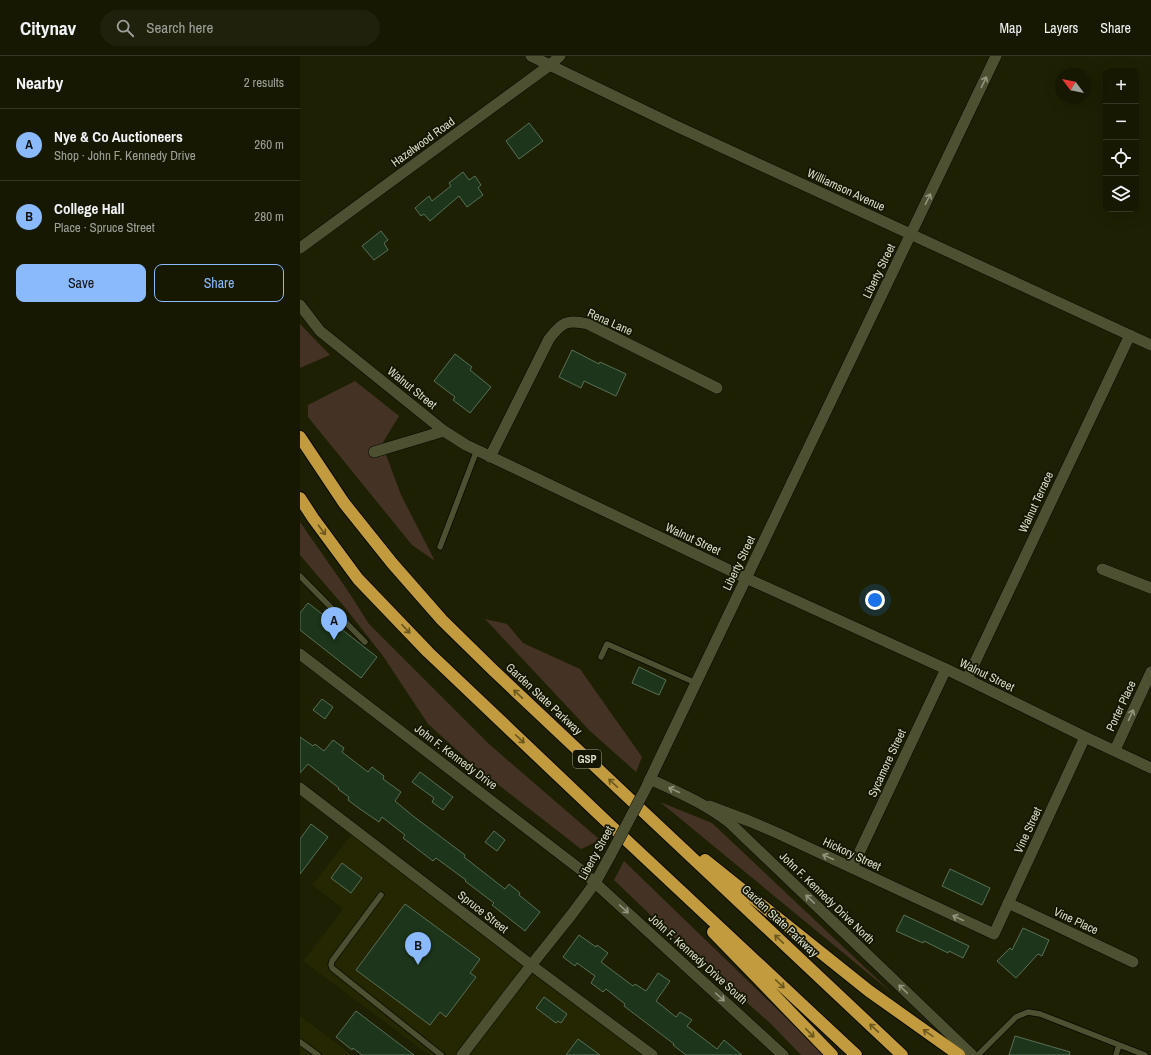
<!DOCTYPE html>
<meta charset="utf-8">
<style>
:root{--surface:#161802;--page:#1f210c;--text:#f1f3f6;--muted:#9ea099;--line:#353724;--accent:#8abafc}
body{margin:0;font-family:"Archivo Narrow",sans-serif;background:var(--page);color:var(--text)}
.controls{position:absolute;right:12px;top:12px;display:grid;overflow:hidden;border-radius:8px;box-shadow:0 4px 16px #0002}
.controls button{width:36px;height:36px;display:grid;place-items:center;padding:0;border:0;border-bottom:1px solid var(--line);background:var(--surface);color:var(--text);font:20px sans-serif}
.compass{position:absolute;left:755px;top:12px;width:36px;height:36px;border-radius:50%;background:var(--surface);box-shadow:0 4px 16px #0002;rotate:302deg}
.you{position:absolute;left:575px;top:544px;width:14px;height:14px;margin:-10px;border:3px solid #fff;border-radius:50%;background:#1a73e8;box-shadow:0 0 0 6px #1a73e833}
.badge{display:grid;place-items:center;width:26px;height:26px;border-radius:50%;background:var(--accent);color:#111;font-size:13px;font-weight:700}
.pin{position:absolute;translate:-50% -33px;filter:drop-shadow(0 1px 2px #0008)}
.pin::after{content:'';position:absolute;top:21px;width:14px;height:12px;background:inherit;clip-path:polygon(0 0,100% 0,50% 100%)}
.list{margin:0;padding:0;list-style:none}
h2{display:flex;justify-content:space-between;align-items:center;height:52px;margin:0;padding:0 16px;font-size:17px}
h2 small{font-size:13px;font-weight:400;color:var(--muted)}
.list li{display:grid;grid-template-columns:26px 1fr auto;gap:12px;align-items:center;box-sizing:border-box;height:72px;padding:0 16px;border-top:1px solid var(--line)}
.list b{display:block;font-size:15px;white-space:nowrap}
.list p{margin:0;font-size:13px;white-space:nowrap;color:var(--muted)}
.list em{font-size:13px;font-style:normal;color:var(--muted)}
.actions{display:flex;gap:8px;padding:12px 16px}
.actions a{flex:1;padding:9px 0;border:1px solid var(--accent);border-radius:8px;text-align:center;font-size:14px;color:var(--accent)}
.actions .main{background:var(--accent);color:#111}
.icon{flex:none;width:22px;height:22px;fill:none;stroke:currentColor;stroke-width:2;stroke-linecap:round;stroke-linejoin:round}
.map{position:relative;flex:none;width:851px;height:999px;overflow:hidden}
header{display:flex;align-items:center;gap:24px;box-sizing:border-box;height:56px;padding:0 20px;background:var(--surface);border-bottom:1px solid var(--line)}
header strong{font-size:19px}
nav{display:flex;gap:22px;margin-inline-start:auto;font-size:14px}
.search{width:280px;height:36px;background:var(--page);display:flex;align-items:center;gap:10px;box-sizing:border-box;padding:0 14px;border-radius:22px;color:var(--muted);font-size:15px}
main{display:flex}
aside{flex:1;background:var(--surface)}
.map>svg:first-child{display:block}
.built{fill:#242701}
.green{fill:#443225}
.building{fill:#1d351b;stroke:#597057}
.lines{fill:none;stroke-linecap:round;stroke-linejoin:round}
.service-casing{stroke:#080900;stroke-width:7}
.minor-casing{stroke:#080900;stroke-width:12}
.tertiary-casing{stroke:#080900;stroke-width:12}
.secondary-casing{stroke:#080900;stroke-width:12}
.motorway-casing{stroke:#080900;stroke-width:14}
.service{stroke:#4d5132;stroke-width:5.5}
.minor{stroke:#4d5132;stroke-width:11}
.tertiary{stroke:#4d5132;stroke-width:11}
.secondary{stroke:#4d5132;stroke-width:11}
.motorway{stroke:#c29b3f;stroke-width:12}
.secondary-bridge-casing{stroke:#080900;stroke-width:12;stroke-linecap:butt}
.secondary-bridge{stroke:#4d5132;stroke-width:11}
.oneway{stroke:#94977e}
.oneway2{stroke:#6b5820}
.labels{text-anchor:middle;stroke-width:3.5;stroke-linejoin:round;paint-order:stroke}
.shield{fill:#141600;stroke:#9fa18e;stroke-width:1}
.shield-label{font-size:11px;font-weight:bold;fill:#daddcb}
.street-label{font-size:12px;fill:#daddcb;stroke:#141600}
</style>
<header>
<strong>Citynav</strong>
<div class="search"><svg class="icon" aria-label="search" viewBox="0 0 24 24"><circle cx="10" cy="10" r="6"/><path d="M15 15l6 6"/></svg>Search here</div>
<nav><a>Map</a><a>Layers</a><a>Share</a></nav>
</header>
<main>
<aside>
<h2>Nearby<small>2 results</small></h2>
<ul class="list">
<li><span class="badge">A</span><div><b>Nye &amp; Co Auctioneers</b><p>Shop · John F. Kennedy Drive</p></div><em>260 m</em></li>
<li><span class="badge">B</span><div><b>College Hall</b><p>Place · Spruce Street</p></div><em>280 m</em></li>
</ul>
<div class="actions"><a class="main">Save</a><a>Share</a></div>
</aside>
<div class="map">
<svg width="851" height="999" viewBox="0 0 851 999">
<rect width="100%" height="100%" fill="#1d2003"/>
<path class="built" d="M57,772l302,227h-230l-126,-94 40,-52 -31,-24z
M0,960l52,39h-52z"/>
<path class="green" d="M0,268l30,31 -30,13z
M55,325l44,35 -17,28 19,51 34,66 -23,-16 -104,-128v-12z
M0,466l48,69 21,33 120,120 111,96 -19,9 -103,-80 -50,-45 -45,-68 -36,-46 -47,-55z
M185,563l22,5 16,19 57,26 62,88 -6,15 -47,-42z
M360,746l52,21 180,170z
M324,805l187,181 12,13h-22l-31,-32 -87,-77 -69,-66z"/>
<path class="building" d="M229,67l14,18 -24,18 -13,-18z
M163,116l6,8 6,-4 6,9 -3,3 5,7 -16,12 -8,-11 -29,25 -6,-7 -3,2 -6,-8 14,-12 3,5 19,-15 -2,-3z
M81,175l7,9 -4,3 4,7 -14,10 -12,-14z
M272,294l27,14 1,-2 26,12 -10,22 -32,-15 -3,7 -22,-11z
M155,298l17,13 -2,3 21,17 -21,26 -17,-13 2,-3 -21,-16z
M8,547l69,54 -16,21 -61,-48v-17z
M339,611l27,13 -7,15 -27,-12z
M22,643l11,8 -8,12 -12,-9z
M0,681l13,9 2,-2 9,7 9,-11 11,8 -2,4 26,20 4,-5 12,9 -1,3 18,13 -6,9 18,15 52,39 -1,2 41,32 4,-5 11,9 -1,2 21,17 -15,19 -33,-26 2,-2 -29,-22 1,-1 -30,-22 -3,3 -30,-23 2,-3 -23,-18 -3,5 -19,-13 -12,-9 1,-3 -11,-8 1,-1 -31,-24 -8,9z
M120,716l33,25 -10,13 -11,-8 2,-4 -22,-16z
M11,768l17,13 -28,37v-35z
M194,775l11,9 -8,11 -12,-9z
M42,807l20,15 -11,15 -20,-15z
M650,813l40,19 -8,17 -40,-19z
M105,848l75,55 -10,14 6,4 -30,40 -6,-5 -10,13 -74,-55z
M604,859l65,31 -6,12 -14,-7 -1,2 -24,-12 -1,2 -27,-12z
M723,872l26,12 -7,16 -4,-2 -22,24 -19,-17 13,-13 2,2z
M279,879l17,12 1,-2 11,8 -7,9 32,24 2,-2 11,7 12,-18 12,8 -14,20 20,16 4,-5 12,8 -5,6 30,23 7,-9 18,15h-56l-13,-10 1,-1 -50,-38 1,-2 -19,-15 -3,3 -12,-9 4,-7 -18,-13 -2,3 -12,-9z
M244,941l23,17 -6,9 -3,-2 -2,2 -20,-15z
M56,955l58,44h-52l-9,-7 -1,2 -16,-13z
M715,980l55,16 -1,3h-60z
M278,983l22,16h-34z"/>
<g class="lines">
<defs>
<path id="service" d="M140,491l37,-97
M0,520l65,66
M301,601l6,-13 89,39
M81,839l-49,66 -1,4 1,3 109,87
M0,986l18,13
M678,999l38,-38 12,-5 12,2 105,41
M816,999l3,-10"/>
<path id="minor" d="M231,0l145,70 475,219
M0,192l250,-183 10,-9
M0,249l20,26 124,100 22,14 280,133 200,91 139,68 66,31
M74,396l70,-21
M190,401l59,-118c13,-17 18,-20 39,-15l129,64
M802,513l49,19
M667,623l163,-344
M815,694l36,-78
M350,723l346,-723
M0,732l231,177 121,90
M409,750l40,15 26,11 219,102 91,-197
M552,812l94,-199
M708,847l125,59"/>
<path id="tertiary" d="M162,999l63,-82 47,-59 23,-31"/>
<path id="secondary" d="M0,598l281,216 202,185
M347,730l3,-7c28,13 56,25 80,44l242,232
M295,827l16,-29"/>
<path id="motorway" d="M0,381l44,66 48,60 50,57 51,50 141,133 268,252
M0,442l13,20 45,61 70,73 180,171 248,232
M405,804l164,131 90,64
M413,876l119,123"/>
</defs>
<use href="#service" class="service-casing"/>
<use href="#minor" class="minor-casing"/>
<use href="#tertiary" class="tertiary-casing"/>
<use href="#secondary" class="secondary-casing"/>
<use href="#motorway" class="motorway-casing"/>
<use href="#service" class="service"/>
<use href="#minor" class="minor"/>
<use href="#tertiary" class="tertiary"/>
<use href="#secondary" class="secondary"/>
<use href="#motorway" class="motorway"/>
<defs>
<path id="secondary-bridge" d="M311,798l36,-68"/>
</defs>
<use href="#secondary-bridge" class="secondary-bridge-casing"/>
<use href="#secondary-bridge" class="secondary-bridge"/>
</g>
<defs><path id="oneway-shaft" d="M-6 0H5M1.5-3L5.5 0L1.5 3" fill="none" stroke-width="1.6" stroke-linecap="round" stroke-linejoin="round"/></defs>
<g class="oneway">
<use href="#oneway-shaft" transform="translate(684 26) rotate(-64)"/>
<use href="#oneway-shaft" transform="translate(628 143) rotate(-64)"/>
<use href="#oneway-shaft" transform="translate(831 659) rotate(-65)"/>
<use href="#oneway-shaft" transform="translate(374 734) rotate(-155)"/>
<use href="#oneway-shaft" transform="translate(528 801) rotate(-155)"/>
<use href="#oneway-shaft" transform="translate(510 843) rotate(-136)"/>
<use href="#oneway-shaft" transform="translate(324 853) rotate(42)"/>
<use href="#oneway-shaft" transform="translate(658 862) rotate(-155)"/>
<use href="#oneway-shaft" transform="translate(603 933) rotate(-136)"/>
<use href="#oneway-shaft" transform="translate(420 941) rotate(42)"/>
</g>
<g class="oneway2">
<use href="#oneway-shaft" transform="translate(22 474) rotate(53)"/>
<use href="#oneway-shaft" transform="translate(106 573) rotate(47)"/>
<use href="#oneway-shaft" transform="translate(218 638) rotate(-137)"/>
<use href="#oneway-shaft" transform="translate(220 683) rotate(43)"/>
<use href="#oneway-shaft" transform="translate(313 727) rotate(-137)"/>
<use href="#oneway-shaft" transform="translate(479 883) rotate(-137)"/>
<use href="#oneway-shaft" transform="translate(480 928) rotate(43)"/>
<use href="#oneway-shaft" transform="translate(574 972) rotate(-137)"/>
<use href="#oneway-shaft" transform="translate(510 977) rotate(46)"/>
<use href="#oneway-shaft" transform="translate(628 977) rotate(-145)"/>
</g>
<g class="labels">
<rect class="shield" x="273" y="694" width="28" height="18" rx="3"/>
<g class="shield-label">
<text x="287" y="707">GSP</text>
</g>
<g class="street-label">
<text transform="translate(123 86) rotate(-36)" y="4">Hazelwood Road</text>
<text transform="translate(546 134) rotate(25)" y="4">Williamson Avenue</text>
<text transform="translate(579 215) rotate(-64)" y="4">Liberty Street</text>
<text transform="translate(310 266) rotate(24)" y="4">Rena Lane</text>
<text transform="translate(112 332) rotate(39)" y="4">Walnut Street</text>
<text transform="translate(736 446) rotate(-65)" y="4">Walnut Terrace</text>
<text transform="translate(393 483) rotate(25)" y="4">Walnut Street</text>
<text transform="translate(439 507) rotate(-64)" y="4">Liberty Street</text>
<text transform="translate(687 619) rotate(26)" y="4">Walnut Street</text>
<text transform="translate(244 643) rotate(43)" y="4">Garden State Parkway</text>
<text transform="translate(821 650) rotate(-65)" y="4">Porter Place</text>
<text transform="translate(156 701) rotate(37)" y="4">John F. Kennedy Drive</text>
<text transform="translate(587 707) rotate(-65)" y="4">Sycamore Street</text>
<text transform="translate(728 774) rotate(-65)" y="4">Vine Street</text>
<text transform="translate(296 797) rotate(-61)" y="4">Liberty Street</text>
<text transform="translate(552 798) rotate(25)" y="4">Hickory Street</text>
<text transform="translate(527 842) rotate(44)" y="4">John F. Kennedy Drive North</text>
<text transform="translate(183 856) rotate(38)" y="4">Spruce Street</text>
<text transform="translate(480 865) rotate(43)" y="4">Garden State Parkway</text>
<text transform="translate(776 865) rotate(25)" y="4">Vine Place</text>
<text transform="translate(398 903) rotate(42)" y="4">John F. Kennedy Drive South</text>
</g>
</g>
</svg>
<div class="controls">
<button>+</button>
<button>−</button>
<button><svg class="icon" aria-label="locate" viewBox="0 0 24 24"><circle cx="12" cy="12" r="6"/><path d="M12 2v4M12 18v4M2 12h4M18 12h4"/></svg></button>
<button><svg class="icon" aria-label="layers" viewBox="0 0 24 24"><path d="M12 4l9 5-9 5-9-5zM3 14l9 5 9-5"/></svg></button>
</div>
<svg class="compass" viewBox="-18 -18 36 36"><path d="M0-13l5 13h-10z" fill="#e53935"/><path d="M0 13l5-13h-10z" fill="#9ea099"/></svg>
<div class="you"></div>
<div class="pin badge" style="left:34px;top:584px">A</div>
<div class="pin badge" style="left:118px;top:909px">B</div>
</div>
</main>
